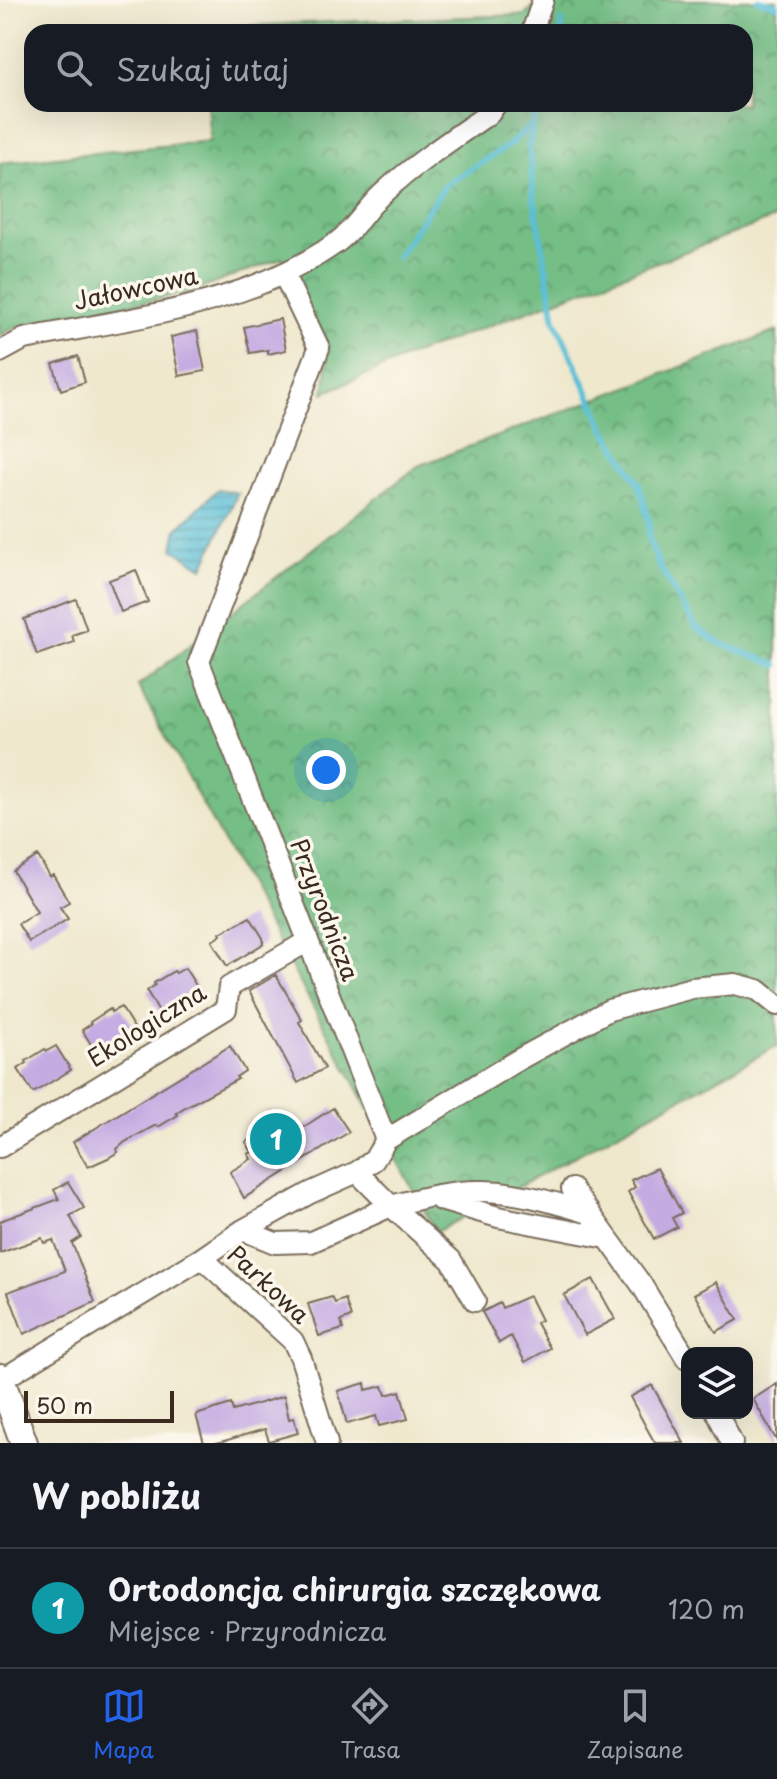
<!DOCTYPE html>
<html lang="pl">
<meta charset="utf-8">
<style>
:root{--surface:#171b24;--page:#242831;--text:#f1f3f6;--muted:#9ea1a6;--line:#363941;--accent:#2563eb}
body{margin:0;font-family:"Playpen Sans",sans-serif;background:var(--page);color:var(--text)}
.controls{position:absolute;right:24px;bottom:24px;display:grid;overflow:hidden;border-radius:16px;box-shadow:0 8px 32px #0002}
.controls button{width:72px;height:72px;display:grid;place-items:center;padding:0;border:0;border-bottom:2px solid var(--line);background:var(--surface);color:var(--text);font:40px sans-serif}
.scale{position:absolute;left:24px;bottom:20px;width:150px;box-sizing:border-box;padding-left:8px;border:4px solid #3b2a1e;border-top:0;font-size:22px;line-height:28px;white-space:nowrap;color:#3b2a1e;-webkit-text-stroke:6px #fbf7ec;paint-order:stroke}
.you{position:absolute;left:326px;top:770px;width:28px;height:28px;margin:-20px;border:6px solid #fff;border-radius:50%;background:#1a73e8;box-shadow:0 0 0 12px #1a73e833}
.badge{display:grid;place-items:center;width:52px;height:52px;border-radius:50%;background:var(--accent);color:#fff;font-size:26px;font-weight:700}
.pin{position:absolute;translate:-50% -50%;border:4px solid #fff;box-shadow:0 2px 8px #0006}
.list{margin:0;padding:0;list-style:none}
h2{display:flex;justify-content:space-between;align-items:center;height:104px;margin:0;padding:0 32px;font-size:34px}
h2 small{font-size:26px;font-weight:400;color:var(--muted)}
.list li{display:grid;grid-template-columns:52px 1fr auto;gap:24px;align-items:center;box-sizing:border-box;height:120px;padding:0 32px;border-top:2px solid var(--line)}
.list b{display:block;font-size:30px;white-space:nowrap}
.list p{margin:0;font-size:26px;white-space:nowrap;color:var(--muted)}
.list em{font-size:26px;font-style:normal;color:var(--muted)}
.icon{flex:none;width:44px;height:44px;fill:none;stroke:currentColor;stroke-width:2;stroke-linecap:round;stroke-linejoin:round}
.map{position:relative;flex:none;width:777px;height:1443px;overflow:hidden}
.search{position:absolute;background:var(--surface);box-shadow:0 8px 32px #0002;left:24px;right:24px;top:24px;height:88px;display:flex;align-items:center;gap:20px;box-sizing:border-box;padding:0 28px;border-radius:24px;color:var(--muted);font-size:30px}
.sheet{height:224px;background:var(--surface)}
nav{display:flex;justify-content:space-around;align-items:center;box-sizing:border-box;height:112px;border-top:2px solid var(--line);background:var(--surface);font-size:22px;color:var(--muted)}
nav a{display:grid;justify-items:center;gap:4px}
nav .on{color:var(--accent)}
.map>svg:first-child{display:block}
.forest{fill:url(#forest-crowns);stroke:#587452;stroke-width:2}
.water{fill:url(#water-rules);stroke:#4a747a;stroke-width:2}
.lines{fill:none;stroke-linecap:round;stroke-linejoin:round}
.stream{stroke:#5abfd7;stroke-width:6}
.building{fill:#c4abe2}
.minor-casing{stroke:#7a6c5b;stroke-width:24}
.major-casing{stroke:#7a6c5b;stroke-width:30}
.minor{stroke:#fff;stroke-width:20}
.major{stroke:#fff;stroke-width:26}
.labels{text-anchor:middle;stroke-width:7;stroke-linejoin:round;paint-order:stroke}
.street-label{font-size:24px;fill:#3b2a1e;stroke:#fbf7ec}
</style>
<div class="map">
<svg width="777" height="1443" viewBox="0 0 777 1443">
<defs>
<pattern id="forest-crowns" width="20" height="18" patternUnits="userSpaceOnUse" patternTransform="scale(2)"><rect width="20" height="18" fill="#74be86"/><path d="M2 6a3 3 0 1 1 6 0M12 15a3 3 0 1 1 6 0" fill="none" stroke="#609b6d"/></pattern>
<pattern id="water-rules" width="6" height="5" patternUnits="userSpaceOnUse" patternTransform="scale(2)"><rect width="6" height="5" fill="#5abfd7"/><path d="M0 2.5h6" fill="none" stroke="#4c9bae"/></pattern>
</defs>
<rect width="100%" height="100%" fill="#fbf7ec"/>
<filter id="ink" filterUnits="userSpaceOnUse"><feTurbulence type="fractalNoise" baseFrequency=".0125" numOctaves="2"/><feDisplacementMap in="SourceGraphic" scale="16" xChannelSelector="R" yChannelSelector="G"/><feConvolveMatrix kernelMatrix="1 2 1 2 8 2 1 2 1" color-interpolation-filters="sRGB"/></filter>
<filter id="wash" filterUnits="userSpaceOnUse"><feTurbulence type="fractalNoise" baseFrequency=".006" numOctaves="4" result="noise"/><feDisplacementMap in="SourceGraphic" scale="32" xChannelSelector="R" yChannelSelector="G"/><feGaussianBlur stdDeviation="1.8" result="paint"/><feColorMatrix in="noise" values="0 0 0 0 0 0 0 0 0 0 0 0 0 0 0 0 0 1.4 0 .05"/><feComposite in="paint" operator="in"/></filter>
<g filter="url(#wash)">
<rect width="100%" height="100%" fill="#efe8cd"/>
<path class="forest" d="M540,0h237v217l-363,137 -90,39 5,-44 -47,-91 -93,35 -172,33 -17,10v-173l210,-22 -3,-37h538v-72h-545l-1,-5 326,-12z
M777,331v715l-341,186 -298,-546 280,-220z"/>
<path class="water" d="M218,489l20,4 -35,75 -30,-19 4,-20z"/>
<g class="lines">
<path class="stream" d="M758,0l19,5
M561,32l1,-10
M537,104l-8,42 5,52 21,122 50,109 34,55 10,38v17l10,27 37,61 21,15 60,23
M397,257l48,-72 63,-39 25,-23"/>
</g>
<g id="blocks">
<path class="building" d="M280,319l6,31 -18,4v-4l-18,3 -6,-26z
M197,331l8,40 -26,5 -8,-39z
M78,356l7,26 -24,8 -8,-26z
M136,570l12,32 -27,10 -12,-32z
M76,599l11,31 -15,5 2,7 -37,13 -13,-36z
M38,856l12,21 3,-2 16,27 -9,5 8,12 -39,23 -11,-18 19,-12 -24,-41z
M250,917l13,21v6l-36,22 -15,-25 9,-6 -1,-2z
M185,968l15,24 -39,24 -14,-25 8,-6 -1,-2 20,-12 2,2z
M276,975l26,45 -3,2 26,46 -27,15 -49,-92z
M121,1007l15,24 -39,23 -15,-24 9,-6 -1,-2 20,-13 1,3z
M56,1046l15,24 -38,23 -15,-24 9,-6 -1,-2 19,-12 2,2z
M230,1046l15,25 -9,6 2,2 -53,28 -9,6 2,2 -20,12 -2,-2 -31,17 -8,7 1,3 -10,6 -20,9 -15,-25z
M333,1108l16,24 -105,66 -14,-26 21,-13 -3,-5 4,-2 -6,-10 14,-8 -6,-10 19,-12 15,25z
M657,1168l25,45 -10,5 5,9 -23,12 -26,-47 7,-5 -4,-7z
M68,1182l16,26 -14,8 11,21 -9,6 23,59 -71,32 -16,-42 57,-21 -12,-31 -9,3 -2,-5 -42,15v-32l59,-22 -5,-9z
M593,1279l22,40 -30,16 -21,-40z
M716,1282l22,38 -22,12 -22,-38z
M529,1296l12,24 -5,3 14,25 -25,14 -14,-26 -12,7 -17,-31 18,-9 2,5z
M332,1297l3,6 10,-4 6,18 -10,4 2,8 -24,7 -11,-32z
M365,1383l1,7 17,-4 3,9 14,-4 8,28 -29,7 -3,-10 -29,8 -9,-33z
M777,1384v57l-24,-42z
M652,1385l11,20 21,38h-29l-9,-16 -16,-30z
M284,1396l5,23 5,-1 4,15 -29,8 -4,-12 -48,14h-13l-8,-28 35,-11 2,7z"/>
</g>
</g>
<g filter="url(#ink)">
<use href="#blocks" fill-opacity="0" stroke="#7a6c5b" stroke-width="2"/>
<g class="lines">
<defs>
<path id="minor" d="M532,32l11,-32
M284,275l35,73 -120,314 187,478
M0,352l24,-13c106,-21 222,-32 312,-96 18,-13 30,-34 46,-49 34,-31 70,-55 108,-81l6,-9
M0,1147l226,-138 3,-22 79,-46
M357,1172l34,34c30,-8 62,-16 93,-15 37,1 71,12 106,22
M572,1189l69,95 46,75
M440,1200l58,17 109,21
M243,1230l32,13 36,-1 80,-36 60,54 24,41
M202,1258l91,83 8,17 26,85
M1,1380l201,-122 41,-28 67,-37 47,-21 17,-12 12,-20 130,-79 93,-51 83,-22 43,-4 23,6 19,15
M717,1413l15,30"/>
<path id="major" d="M0,1377l24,66"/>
</defs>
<use href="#minor" class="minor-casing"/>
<use href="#major" class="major-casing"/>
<use href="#minor" class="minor"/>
<use href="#major" class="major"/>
</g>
</g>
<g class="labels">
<g class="street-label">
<text transform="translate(136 289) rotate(-12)" y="8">Jałowcowa</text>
<text transform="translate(324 910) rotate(69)" y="8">Przyrodnicza</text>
<text transform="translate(147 1026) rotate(-32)" y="8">Ekologiczna</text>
<text transform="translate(268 1285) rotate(43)" y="8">Parkowa</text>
</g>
</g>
</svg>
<div class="controls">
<button><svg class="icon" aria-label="layers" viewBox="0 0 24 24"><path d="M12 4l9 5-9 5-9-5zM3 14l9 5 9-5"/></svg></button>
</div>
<div class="scale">50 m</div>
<div class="you"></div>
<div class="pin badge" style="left:276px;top:1139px;background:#0f9aa8">1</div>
<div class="search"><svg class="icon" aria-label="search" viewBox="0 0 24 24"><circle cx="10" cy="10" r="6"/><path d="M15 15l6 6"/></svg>Szukaj tutaj</div>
</div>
<section class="sheet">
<h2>W pobliżu<small></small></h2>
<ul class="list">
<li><span class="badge" style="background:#0f9aa8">1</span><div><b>Ortodoncja chirurgia szczękowa</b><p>Miejsce · Przyrodnicza</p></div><em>120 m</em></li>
</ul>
</section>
<nav>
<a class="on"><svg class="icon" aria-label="map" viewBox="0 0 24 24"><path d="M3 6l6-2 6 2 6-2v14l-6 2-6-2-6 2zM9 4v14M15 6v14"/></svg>Mapa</a>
<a><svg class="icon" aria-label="directions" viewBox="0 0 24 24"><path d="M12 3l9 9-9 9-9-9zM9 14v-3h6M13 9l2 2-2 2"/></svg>Trasa</a>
<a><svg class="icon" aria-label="saved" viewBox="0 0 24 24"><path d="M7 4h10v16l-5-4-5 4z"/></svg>Zapisane</a>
</nav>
